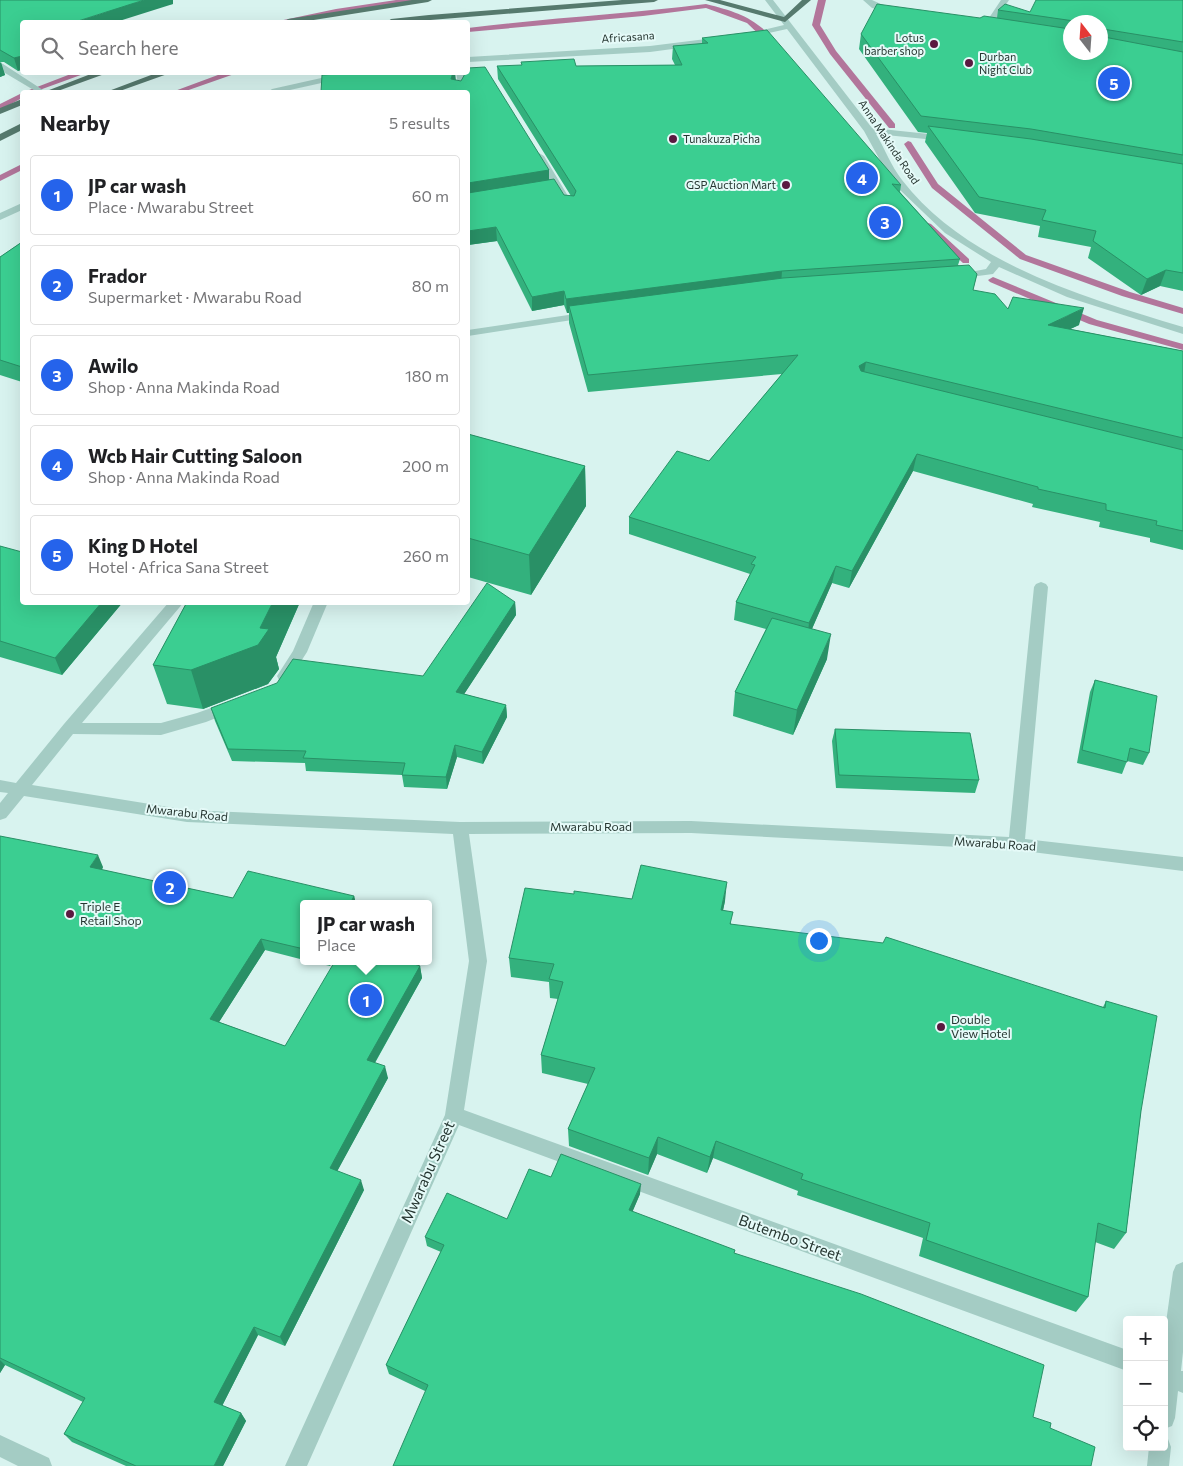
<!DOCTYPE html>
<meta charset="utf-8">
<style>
:root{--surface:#fff;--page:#f6f6f6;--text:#202124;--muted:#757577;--line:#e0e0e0;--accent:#2563eb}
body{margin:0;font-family:Commissioner,sans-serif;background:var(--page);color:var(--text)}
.controls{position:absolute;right:15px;bottom:15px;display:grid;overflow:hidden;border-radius:5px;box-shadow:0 5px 20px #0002}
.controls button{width:45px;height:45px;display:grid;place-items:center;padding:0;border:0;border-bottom:1px solid var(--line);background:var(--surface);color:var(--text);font:25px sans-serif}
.compass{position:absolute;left:1063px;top:15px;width:45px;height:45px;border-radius:50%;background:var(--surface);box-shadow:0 5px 20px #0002;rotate:343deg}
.you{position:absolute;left:818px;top:940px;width:18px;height:18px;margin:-12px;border:4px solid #fff;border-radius:50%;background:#1a73e8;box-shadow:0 0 0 8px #1a73e833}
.badge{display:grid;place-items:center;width:32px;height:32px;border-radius:50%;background:var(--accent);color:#fff;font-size:16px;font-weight:700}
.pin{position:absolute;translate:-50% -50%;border:2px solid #fff;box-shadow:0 1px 5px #0006}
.popup{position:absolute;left:300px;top:900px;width:132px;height:65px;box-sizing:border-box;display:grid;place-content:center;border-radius:5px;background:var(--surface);filter:drop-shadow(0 1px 4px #0005);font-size:16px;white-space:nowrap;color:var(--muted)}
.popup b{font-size:19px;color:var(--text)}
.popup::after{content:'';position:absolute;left:50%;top:100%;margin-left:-10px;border:10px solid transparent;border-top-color:var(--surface)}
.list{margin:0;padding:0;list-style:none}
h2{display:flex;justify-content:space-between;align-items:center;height:65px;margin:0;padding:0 20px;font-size:21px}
h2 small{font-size:16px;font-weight:400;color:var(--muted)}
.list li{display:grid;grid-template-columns:32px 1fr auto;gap:15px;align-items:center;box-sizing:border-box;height:80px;margin:0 10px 10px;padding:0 10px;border:1px solid var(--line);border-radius:5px}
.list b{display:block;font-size:19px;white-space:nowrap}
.list p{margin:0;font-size:16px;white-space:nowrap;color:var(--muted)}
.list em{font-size:16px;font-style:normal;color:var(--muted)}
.icon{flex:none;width:28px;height:28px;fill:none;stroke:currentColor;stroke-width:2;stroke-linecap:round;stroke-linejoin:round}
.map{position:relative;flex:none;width:1183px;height:1466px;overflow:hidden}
.search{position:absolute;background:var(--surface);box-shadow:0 5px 20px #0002;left:20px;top:20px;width:450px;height:55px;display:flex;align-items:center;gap:12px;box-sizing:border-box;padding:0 18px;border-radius:5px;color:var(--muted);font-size:19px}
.panel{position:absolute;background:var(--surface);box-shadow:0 5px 20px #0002;left:20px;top:90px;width:450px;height:515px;border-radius:5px}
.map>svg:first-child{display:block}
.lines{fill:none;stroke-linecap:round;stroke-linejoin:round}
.stream{fill:#b2769b;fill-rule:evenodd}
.minor{fill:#a4ccc4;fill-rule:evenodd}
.major{fill:#567a6e;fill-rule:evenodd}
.wall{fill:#33b17d;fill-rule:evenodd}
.shaded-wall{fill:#299066}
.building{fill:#3bce91;stroke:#299066}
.poi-dot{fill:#5b1940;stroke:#e5faf8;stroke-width:2}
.labels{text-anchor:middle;stroke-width:4;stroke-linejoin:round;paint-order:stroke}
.far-street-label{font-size:11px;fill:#263631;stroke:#e5faf8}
.far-poi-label{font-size:11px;fill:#263631;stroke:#e5faf8;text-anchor:end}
.street-label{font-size:12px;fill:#263631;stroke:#e5faf8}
.poi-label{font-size:12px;fill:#263631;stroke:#e5faf8;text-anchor:start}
.near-street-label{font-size:15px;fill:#263631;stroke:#e5faf8}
</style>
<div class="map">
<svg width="1183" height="1466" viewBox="0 0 1183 1466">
<rect width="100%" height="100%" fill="#d8f3ef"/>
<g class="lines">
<path class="stream" d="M396,0h19l-4,2 -124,20h-13l62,-13z
M818,0h8l-6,25 16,26 59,73v4h-6l-59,-74 -18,-29z
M706,4c32,8 50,14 72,40l-7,2 -24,-23 -41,-15 -63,8 -175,16v-4c79,-10 159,-14 238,-24z
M76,72h13l-55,20h-10z
M226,72h14l-57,20h-11z
M22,93v5l-22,12v-6z
M908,141l3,1 27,42 88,71 104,37 53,16v6l-61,-18 -102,-37 -88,-71 -28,-44z
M22,164v6l-22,11v-6z
M928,223l3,1 38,35v4h-6l-38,-35 -2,-2z
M993,277l104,43 86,24v6l-94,-26 -99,-42 -2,-2z"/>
<path class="minor" d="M765,0h8l99,128 76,8v4l-3,1 -69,-7c9,15 15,32 26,46 65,84 184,118 281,147v7l-116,-37 -68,-30 -6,7 -38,5 -1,-2 1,-2 31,-6 5,-7 -46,-29 -45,-43 -12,-15 -24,-44 -77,-102 -41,9v-4l38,-9z
M863,0h9l26,12 -4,2 -22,-6z
M1001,0h8l-19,29h-6l-1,-2z
M722,37l3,1v4l-75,10 -182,10v-5l182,-11z
M0,63l3,1 43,28h-9l-37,-22z
M348,72h23l-90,20h-13l4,-3z
M456,72h8l2,12 -4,8h-8l4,-8z
M539,153l5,3 24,40 -1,2 -4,1 -5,-3 -24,-40z
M22,203v7l-22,10v-7z
M588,312l6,3 -2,2 -124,19v-6z
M1041,582l5,2 2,3 -23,252 158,18v14l-167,-21 -325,-17 -222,1 18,127 -23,149 663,240v21l-668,-246 -152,341h-22l160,-351 24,-154 -16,-127 -266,-12 -163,-26 -18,22 -6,2v-17l8,-10 -8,-1v-12l16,3 48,-59 105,-122h15l-102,121h79l36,-10 34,-12 5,1 2,4 -2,4 -30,12 -45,13 -88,-1 -41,51 155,25 273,12 231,-1 318,16 25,-250 2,-3z
M314,602h14l-21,50 -18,28 -5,1 -5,-1 -2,-4 16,-25z
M1183,1262v90l-2,19h2v22l-5,-2 -3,27 -3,8 -8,3v-92l9,-65 3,-7z
M0,1435l49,23 3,8h-34l-18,-9z
M1164,1438l4,1 3,8 -2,19h-22l2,-19h15z"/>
<path class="major" d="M412,0h20l-4,2 -127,20h-17l4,-3z
M622,0h36l-4,2 -248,20h-19l4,-3 38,-4z
M705,0h15l64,17 18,-17h9l-26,22z
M96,72h14l-55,20h-11z
M159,72h14l-56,20h-11z
M22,99v6l-22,9v-6z
M22,123v7l-22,11v-7z"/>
</g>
<path class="wall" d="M0,0l173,4 -151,18 -4,49 -14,-9h-4l5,13 -5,2z
M1183,0v291l-23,-5 -19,9 -53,-37 3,-11 -53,-10 2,-11 -65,-13 -50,-71 2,-9 -9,-1 -59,-83 2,-15 119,-16h17l1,-8 32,2zM1070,22h30l-30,30z
M702,38l199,147 -1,7 60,67 -2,6 19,9 -4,16 35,19 71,16 -9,4 113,22v199l-33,-8v-4l-51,-11 1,-5 -68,-15 1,-3 -120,-33 -64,117 -17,-5 -20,46 15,30 -34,76 -60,-19 2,-24 31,-63 -32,-9 2,-18 14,-28 -121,-40v-17l80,-56 73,-87 -194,18 -19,-69v-10h-2l-3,-8 -32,6 -35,-70 -29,4v-153l-12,-12 93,90v9l15,16 7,1 -73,-117 -1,-13h79l99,-1 -3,-6 1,-13 29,-2z
M22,242v140l-22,-7v-118z
M468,434l117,32 1,40 -55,89 -63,-18z
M0,546l123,56 -61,73 -62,-18z
M187,602h113l-24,55 3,12 -11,15 -65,25 -36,-5 -14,-39z
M515,602l1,13 -52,79 42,11 1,12 -24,47 -26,-7 -10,32 -43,-2 -2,-12 -96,-4 -1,-8 -73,-2 -17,-40 -4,-13 212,-32z
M1095,680l54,73 -6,12 -16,-4 -5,13 -45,-11 13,-71z
M835,729l144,51 -4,13 -139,-5 -4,-47z
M0,836l103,31 -1,3 131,28 121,-2 2,8h-52v56l-39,-10 -46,72 66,24 135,-80 2,12 -47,85 13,15 -51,93 27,19 -79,156 -27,-11 -36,71 19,7 5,8 -23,45h-97l-54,-24 -8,-8 19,-32 -78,-37 -5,8z
M574,894l58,5 93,2 -2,9 9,15 371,82 3,-6 35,110 -15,122 -12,16 -19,-7 -7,55 -12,15 -157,-56 4,-18 -126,-43 1,-4 -85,-33 -6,15 -50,-19 -9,21 -79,-29 -1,-17 20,-45 -46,-11 -1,-18 17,-56 -8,-1 -1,-16 -38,-5 -2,-19z
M310,961h22l-2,5z
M551,1177l89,17 -8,18 -207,179 -36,-17 -3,-9 55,-113 -14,-6 -2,-9 82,-18z"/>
<path class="shaded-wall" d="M144,0h29v4l-57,18h-41z
M22,56v14l-4,1 -4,-13z
M1,62l4,13 -5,2v-14z
M453,72h2l1,9 -5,-2z
M549,170v14l-81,15v-16z
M496,227l1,14 -29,4v-14z
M1166,270l-6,16 -19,9 6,-16z
M782,271l-1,14 -212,21v7h-2l-1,-14z
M564,291v14l-32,6v-14z
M1084,308l-5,17 -36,17 5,-17z
M866,362l-3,17 -4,-13z
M917,454l-4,17 -64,117 3,-17z
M585,466l1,40 -55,89 -2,-40z
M836,566l-4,17 -25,57 2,-17z
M102,602h21l-61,73 -7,-17z
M273,602h27l-24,55 3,12 -11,15 -65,25 -12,-39 69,-42z
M515,602l1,13 -59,90 -1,-13z
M831,634l-4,25 -34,76 4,-25z
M506,705l1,12 -24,47 -1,-12z
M455,745l2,12 -10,32 -1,-12z
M98,855l5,12 -7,12 -6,-12z
M727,882l-2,19 -6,28 2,-19z
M354,896l2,8h-6z
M261,939l4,11 -51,80 -4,-11z
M329,961h3l-2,5z
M420,966l2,12 -52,93 -3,-11z
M385,1066l3,12 -55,101 -3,-11z
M658,1137l-1,17 -9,21 1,-17z
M716,1141l-3,17 -6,15 3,-16z
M361,1180l3,10 -79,156 -5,-9z
M641,1184l-1,10 -11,26v-10z
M254,1327l4,8 -38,75 -6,-8z
M0,1360l5,5 -5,8z
M241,1413l5,8 -23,45h-9z"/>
<path class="building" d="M0,0h144l-69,22h-53v34l-8,2 -14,-8z
M1036,0h147v42l-80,-13 1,8 79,15v103l-152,-26 -110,-13 -60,-82 16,-30 103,14 4,-2 86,13v23h30v-30h-26v-1l-76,-11 7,-6 25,8z
M767,30l134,155 -9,-1 68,75 -178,12 -216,28 -2,-8 -32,6 -36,-70 -28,4v-38l86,-14 10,16 10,1 2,-5 -79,-125 25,-1 -1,-3 53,-3 2,7 106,-1 -9,-19 35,-3 -6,-5z
M485,67l64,103 -81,13v-91h-147l1,-17 53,-3h78l-2,7 10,2 5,-9h2v-4z
M928,126l103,13 152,25v109l-17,-3 -19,9 -54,-38 3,-10 -54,-11 4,-10 -67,-13z
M22,242v125l-22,-7v-103z
M969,265l8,9 -4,16 22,4 13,15 5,-12 71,11 -36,17 135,26v87l-317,-76 -7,4 2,5 322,79v81l-27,-6 1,-4 -51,-11v-6l-68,-15v-2l-121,-33 -65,117 -16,-5 -27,57 -73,-21 19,-37 -4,-1 5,-7 -127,-40 48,-66 32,10 89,-106 -210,20 -19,-69 214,-28z
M468,434l117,32 -56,89 -61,-17z
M0,546l22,6v50h80l-47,56 -55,-17z
M487,583l28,19 -59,90 50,13 -24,47 -27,-7 -9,32 -44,-2 3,-12 -102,-5 3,-7 -78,-2 -17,-41 66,-25 16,-24 130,17z
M187,602h86l-13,26 9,1 -11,16 -67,25 -38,-5z
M772,618l59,16 -34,76 -62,-18z
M1095,680l62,16 -8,57 -19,-5 -3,14 -45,-12z
M835,729l135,4 9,47 -140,-5z
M0,836l98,19 -8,12 143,31 15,-27 106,25 -4,8h-46v45l-43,-10 -51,80 75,27 50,-85h71l14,5 -53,94 18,6 -55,102 31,12 -81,157 -26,-10 -40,75 27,11 -27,53h-78l-72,-32 21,-36 -85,-40z
M641,865l86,17 -6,28 12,2 -3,12 153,19 3,-6 219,71 1,-7 51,15 -16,95 -15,122 -28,-10 -10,74 -162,-57 4,-17 -129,-44 2,-5 -87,-33 -6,16 -52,-20 -9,21 -81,-29 27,-61 -54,-13 22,-73 -14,-3 5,-15 -45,-6 16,-70 49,6v-3l58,8z
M561,1154l80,30 -12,26 106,40 -1,3 127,41 183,71 -11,52 18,6 -1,5 45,19 -4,19h-698l35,-81 -42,-20 58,-120 -19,-8 22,-44 60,26 22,-50 22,8z"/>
<g class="poi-dot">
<circle cx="934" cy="44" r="5"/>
<circle cx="969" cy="63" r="5"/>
<circle cx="673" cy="139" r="5"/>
<circle cx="786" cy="185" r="5"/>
<circle cx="70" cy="914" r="5"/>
<circle cx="941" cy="1027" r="5"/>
</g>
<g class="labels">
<g class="far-street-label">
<text transform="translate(628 37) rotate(-4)" y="4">Africasana</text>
<text transform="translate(889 142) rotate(56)" y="4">Anna Makinda Road</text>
</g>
<g class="far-poi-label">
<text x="924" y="42">Lotus<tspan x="924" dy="13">barber shop</tspan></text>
<text x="979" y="61" text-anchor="start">Durban<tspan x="979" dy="13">Night Club</tspan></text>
<text x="683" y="143" text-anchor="start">Tunakuza Picha</text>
<text x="776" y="189">GSP Auction Mart</text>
</g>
<g class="street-label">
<text transform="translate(187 813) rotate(6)" y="4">Mwarabu Road</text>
<text x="591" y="831">Mwarabu Road</text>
<text transform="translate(995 844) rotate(4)" y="4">Mwarabu Road</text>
</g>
<g class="poi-label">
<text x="80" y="911">Triple E<tspan x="80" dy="14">Retail Shop</tspan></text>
<text x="951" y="1024">Double<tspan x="951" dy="14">View Hotel</tspan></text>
</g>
<g class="near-street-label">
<text transform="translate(428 1172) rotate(-66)" y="5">Mwarabu Street</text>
<text transform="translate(790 1238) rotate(20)" y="5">Butembo Street</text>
</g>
</g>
</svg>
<div class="controls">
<button>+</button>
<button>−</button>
<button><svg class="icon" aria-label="locate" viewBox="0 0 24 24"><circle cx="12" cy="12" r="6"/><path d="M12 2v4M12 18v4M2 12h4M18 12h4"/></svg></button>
</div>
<svg class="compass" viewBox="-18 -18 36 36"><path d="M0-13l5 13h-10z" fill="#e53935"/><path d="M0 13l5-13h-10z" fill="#757577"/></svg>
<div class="you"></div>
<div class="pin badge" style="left:366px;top:1000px">1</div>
<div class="popup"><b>JP car wash</b>Place</div>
<div class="pin badge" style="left:170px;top:887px">2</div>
<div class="pin badge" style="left:885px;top:222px">3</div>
<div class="pin badge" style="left:862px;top:178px">4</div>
<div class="pin badge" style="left:1114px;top:83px">5</div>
<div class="search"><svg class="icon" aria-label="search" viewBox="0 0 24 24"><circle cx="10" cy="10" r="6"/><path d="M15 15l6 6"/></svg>Search here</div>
<section class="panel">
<h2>Nearby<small>5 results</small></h2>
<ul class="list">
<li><span class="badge">1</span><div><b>JP car wash</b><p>Place · Mwarabu Street</p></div><em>60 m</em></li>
<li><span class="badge">2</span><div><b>Frador</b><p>Supermarket · Mwarabu Road</p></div><em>80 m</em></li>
<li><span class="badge">3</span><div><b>Awilo</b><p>Shop · Anna Makinda Road</p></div><em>180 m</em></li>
<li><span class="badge">4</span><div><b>Wcb Hair Cutting Saloon</b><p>Shop · Anna Makinda Road</p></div><em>200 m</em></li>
<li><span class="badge">5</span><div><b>King D Hotel</b><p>Hotel · Africa Sana Street</p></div><em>260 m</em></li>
</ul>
</section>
</div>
